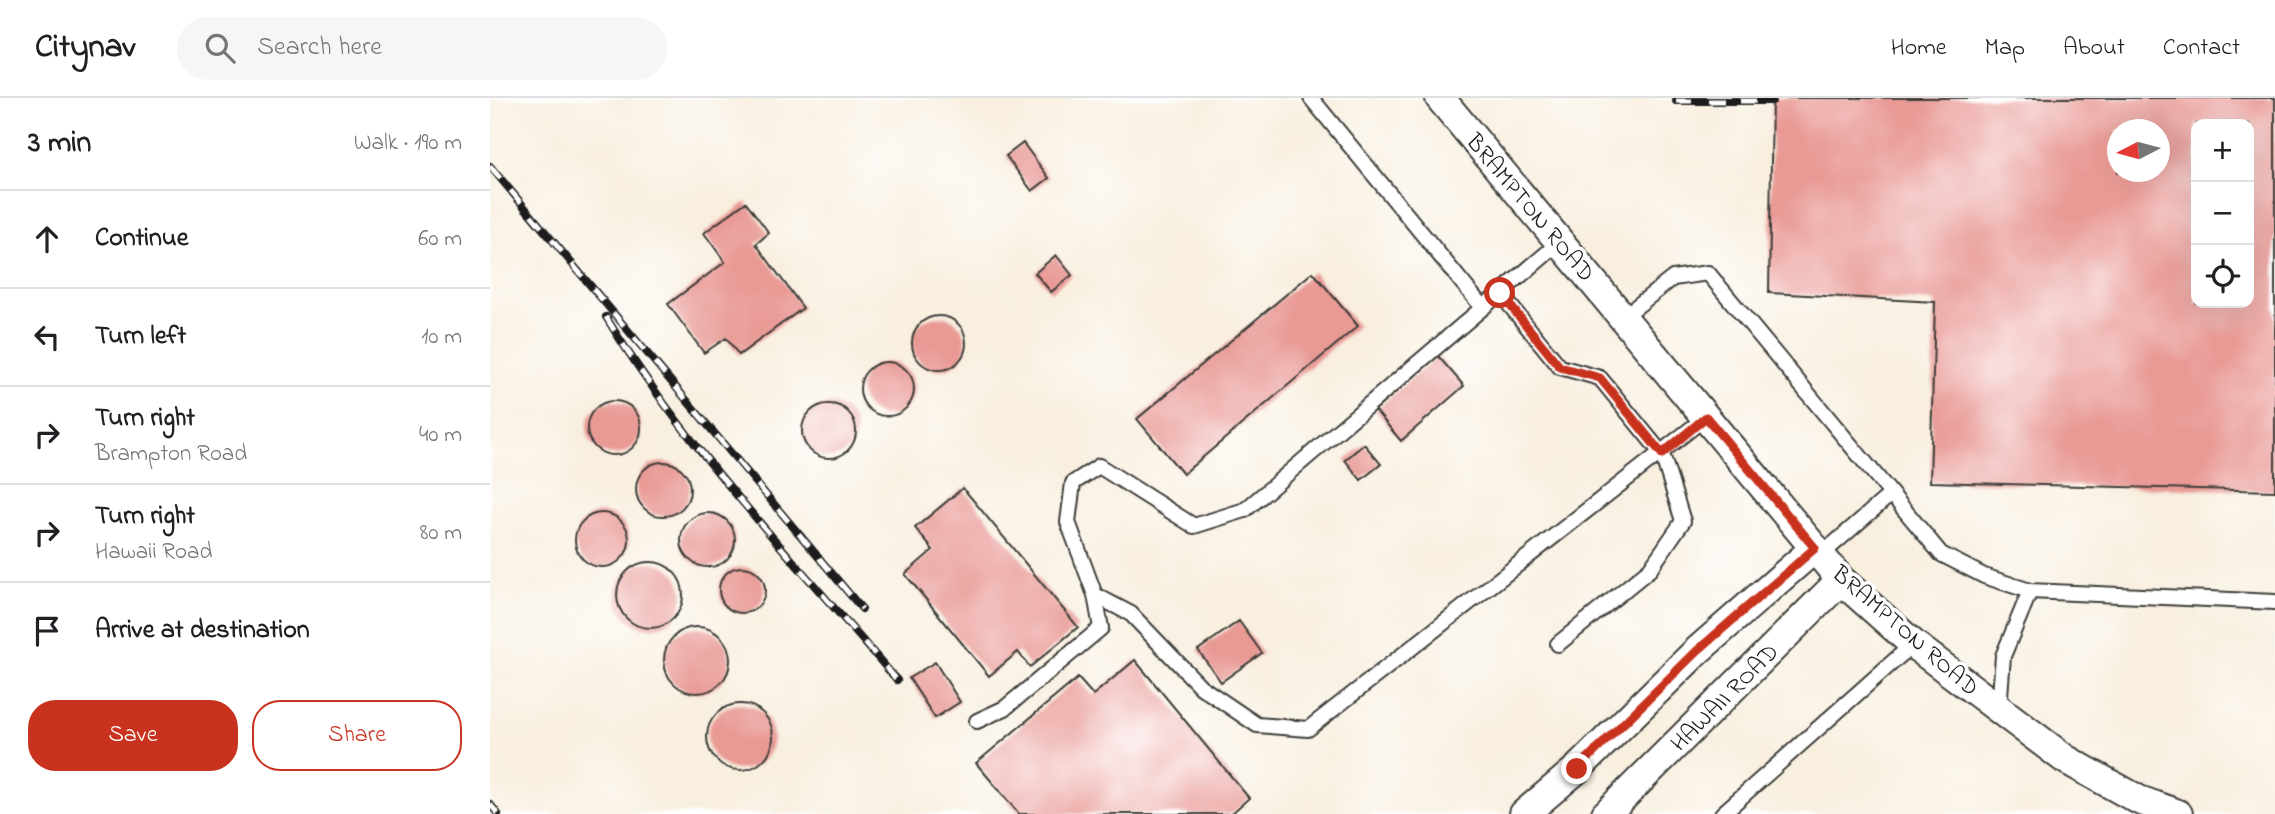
<!DOCTYPE html>
<meta charset="utf-8">
<style>
:root{--surface:#fff;--page:#f6f6f6;--text:#202124;--muted:#757577;--line:#e0e0e0;--accent:#c8321e}
body{margin:0;font-family:"Indie Flower",sans-serif;background:var(--page);color:var(--text)}
.controls{position:absolute;right:21px;top:21px;display:grid;overflow:hidden;border-radius:14px;box-shadow:0 7px 28px #0002}
.controls button{width:63px;height:63px;display:grid;place-items:center;padding:0;border:0;border-bottom:2px solid var(--line);background:var(--surface);color:var(--text);font:35px sans-serif}
.compass{position:absolute;left:1617px;top:21px;width:63px;height:63px;border-radius:50%;background:var(--surface);box-shadow:0 7px 28px #0002;rotate:264deg}
.stop{position:absolute;width:21px;height:21px;margin:-16px;border:5px solid #c8321e;border-radius:50%;background:#fff}
.stop.end{background:#c8321e;border-color:#fff;box-shadow:0 2px 7px #0008}
.list{margin:0;padding:0;list-style:none}
h2{display:flex;justify-content:space-between;align-items:center;height:91px;margin:0;padding:0 28px;font-size:30px}
h2 small{font-size:23px;font-weight:400;color:var(--muted)}
.list li{display:grid;grid-template-columns:46px 1fr auto;gap:21px;align-items:center;box-sizing:border-box;height:98px;padding:0 28px;border-top:2px solid var(--line)}
.list b{display:block;font-size:26px;white-space:nowrap}
.list p{margin:0;font-size:23px;white-space:nowrap;color:var(--muted)}
.list em{font-size:23px;font-style:normal;color:var(--muted)}
.actions{display:flex;gap:14px;padding:21px 28px}
.actions a{flex:1;padding:16px 0;border:2px solid var(--accent);border-radius:28px;text-align:center;font-size:24px;color:var(--accent)}
.actions .main{background:var(--accent);color:#fff}
.icon{flex:none;width:38px;height:38px;fill:none;stroke:currentColor;stroke-width:2;stroke-linecap:round;stroke-linejoin:round}
.map{position:relative;flex:none;width:1785px;height:716px;overflow:hidden}
header{display:flex;align-items:center;gap:42px;box-sizing:border-box;height:98px;padding:0 35px;background:var(--surface);border-bottom:2px solid var(--line)}
header strong{font-size:33px}
nav{display:flex;gap:38px;margin-inline-start:auto;font-size:24px}
.search{width:490px;height:63px;background:var(--page);display:flex;align-items:center;gap:18px;box-sizing:border-box;padding:0 24px;border-radius:38px;color:var(--muted);font-size:26px}
main{display:flex}
aside{flex:1;background:var(--surface)}
.map>svg:first-child{display:block}
.building{fill:#e99a95;fill-rule:evenodd}
.lines{fill:none;stroke-linecap:round;stroke-linejoin:round}
.service-casing{stroke:#3d3c39;stroke-width:18}
.minor-casing{stroke:#3d3c39;stroke-width:32}
.service{stroke:#fff;stroke-width:14}
.minor{stroke:#fff;stroke-width:28}
.rail-casing{stroke:#1c1c1c;stroke-width:8}
.rail{stroke:#fff;stroke-width:5;stroke-dasharray:16;stroke-linecap:butt}
.route{stroke:#c8321e;stroke-width:9}
.labels{text-anchor:middle;stroke-width:7;stroke-linejoin:round;paint-order:stroke}
.street-label{font-size:24px;fill:#1c1c1c;stroke:#fff}
</style>
<header>
<strong>Citynav</strong>
<div class="search"><svg class="icon" aria-label="search" viewBox="0 0 24 24"><circle cx="10" cy="10" r="6"/><path d="M15 15l6 6"/></svg>Search here</div>
<nav><a>Home</a><a>Map</a><a>About</a><a>Contact</a></nav>
</header>
<main>
<aside>
<h2>3 min<small>Walk · 190 m</small></h2>
<ul class="list">
<li><svg class="icon" aria-label="ahead" viewBox="0 0 24 24"><path d="M12 20V5M6 11l6-6 6 6"/></svg><div><b>Continue</b></div><em>60 m</em></li>
<li><svg class="icon" aria-label="left" viewBox="0 0 24 24"><path d="M17 20v-9H6M10 6l-5 5 5 5"/></svg><div><b>Turn left</b></div><em>10 m</em></li>
<li><svg class="icon" aria-label="right" viewBox="0 0 24 24"><path d="M7 20v-9h11M14 6l5 5-5 5"/></svg><div><b>Turn right</b><p>Brampton Road</p></div><em>40 m</em></li>
<li><svg class="icon" aria-label="right" viewBox="0 0 24 24"><path d="M7 20v-9h11M14 6l5 5-5 5"/></svg><div><b>Turn right</b><p>Hawaii Road</p></div><em>80 m</em></li>
<li><svg class="icon" aria-label="arrive" viewBox="0 0 24 24"><path d="M6 21V4h12l-3 4 3 4H6"/></svg><div><b>Arrive at destination</b></div></li>
</ul>
<div class="actions"><a class="main">Save</a><a>Share</a></div>
</aside>
<div class="map">
<svg width="1785" height="716" viewBox="0 0 1785 716">
<rect width="100%" height="100%" fill="#fff"/>
<filter id="ink" filterUnits="userSpaceOnUse"><feTurbulence type="fractalNoise" baseFrequency=".0143" numOctaves="2"/><feDisplacementMap in="SourceGraphic" scale="14" xChannelSelector="R" yChannelSelector="G"/><feConvolveMatrix kernelMatrix="1 2 1 2 8 2 1 2 1" color-interpolation-filters="sRGB"/></filter>
<filter id="wash" filterUnits="userSpaceOnUse"><feTurbulence type="fractalNoise" baseFrequency=".00686" numOctaves="4" result="noise"/><feDisplacementMap in="SourceGraphic" scale="28" xChannelSelector="R" yChannelSelector="G"/><feGaussianBlur stdDeviation="1.57" result="paint"/><feColorMatrix in="noise" values="0 0 0 0 0 0 0 0 0 0 0 0 0 0 0 0 0 1.4 0 .05"/><feComposite in="paint" operator="in"/></filter>
<g filter="url(#wash)">
<rect width="100%" height="100%" fill="#f8efdf"/>
<g id="blocks">
<path class="building" d="M1282,0h503v393l-345,-9 5,-180 -166,-9zM1706,26h53v179h-53zM1628,32h42v42h-42z
M533,45l26,35 -17,13 -26,-35z
M256,104l23,31 -13,11 47,64 -64,47 -13,-17 -22,15 -36,-49 57,-42 -21,-29z
M566,157l16,20 -21,17 -16,-19z
M823,174l45,54 -175,148 -46,-55z
M422 245a27 27 0 1 1 54 0a27 27 0 1 1-54 0Z
M948,258l26,30 -63,55 -26,-31z
M370 291a27 27 0 1 1 54 0a27 27 0 1 1-54 0Z
M97 330a27 27 0 1 1 54 0a27 27 0 1 1-54 0Z
M312 333a27 27 0 1 1 54 0a27 27 0 1 1-54 0Z
M874,346l17,20 -20,16 -16,-20z
M146 391a27 27 0 1 1 54 0a27 27 0 1 1-54 0Z
M473,390l115,139 -48,40 -12,-15 -29,24 -84,-102 28,-24 -18,-22z
M85 442a27 27 0 1 1 54 0a27 27 0 1 1-54 0Z
M191 442a27 27 0 1 1 54 0a27 27 0 1 1-54 0Z
M127 497a33 33 0 1 1 66 0a33 33 0 1 1-66 0Z
M229 492a23 23 0 1 1 46 0a23 23 0 1 1-46 0Z
M749,523l23,32 -41,29 -23,-32z
M174 562a33 33 0 1 1 66 0a33 33 0 1 1-66 0Z
M645,562l114,138 -18,16h-212l-43,-51 102,-85 15,17z
M445,564l25,40 -25,16 -26,-40z
M217 639a33 33 0 1 1 66 0a33 33 0 1 1-66 0Z"/>
</g>
</g>
<g filter="url(#ink)">
<use href="#blocks" fill-opacity="0" stroke="#3d3c39" stroke-width="2"/>
<g class="lines">
<defs>
<path id="service" d="M821,0l172,210
M1010,195l60,74 40,11 62,76 21,67 -33,48 -92,75
M1133,219l50,-39 35,-5 233,281 43,22 46,15 245,11
M1331,457l70,-61
M605,497l36,19 70,73 56,38 51,4 398,-312
M1509,611l4,-53 27,-65
M487,623l28,-13 96,-80 -6,-33 -27,-73 5,-39 26,-17 95,60 51,-16 315,-268
M1232,716l191,-170"/>
<path id="minor" d="M950,0l401,482 72,64 152,115 74,41 39,14
M1034,716l53,-45 120,-118 118,-103
M1116,716l235,-234"/>
</defs>
<use href="#service" class="service-casing"/>
<use href="#minor" class="minor-casing"/>
<use href="#service" class="service"/>
<use href="#minor" class="minor"/>
<defs>
<path id="rail" d="M1186,3h96
M0,68l372,443
M116,219c80,132 191,246 291,363
M0,706l8,10"/>
</defs>
<use href="#rail" class="rail-casing"/>
<use href="#rail" class="rail"/>
</g>
</g>
<g class="lines" filter="url(#ink)">
<path class="route" d="M1010,195l60,74 40,11 62,76 44,-37 109,131 -118,103 -120,118"/>
</g>
<g class="labels">
<g class="street-label">
<text transform="translate(1041 109) rotate(50)" y="8">BRAMPTON ROAD</text>
<text transform="translate(1416 532) rotate(41)" y="8">BRAMPTON ROAD</text>
<text transform="translate(1234 599) rotate(-45)" y="8">HAWAII ROAD</text>
</g>
</g>
</svg>
<div class="controls">
<button>+</button>
<button>−</button>
<button><svg class="icon" aria-label="locate" viewBox="0 0 24 24"><circle cx="12" cy="12" r="6"/><path d="M12 2v4M12 18v4M2 12h4M18 12h4"/></svg></button>
</div>
<svg class="compass" viewBox="-18 -18 36 36"><path d="M0-13l5 13h-10z" fill="#e53935"/><path d="M0 13l5-13h-10z" fill="#757577"/></svg>
<div class="stop" style="left:1010px;top:195px"></div>
<div class="stop end" style="left:1087px;top:671px"></div>
</div>
</main>
